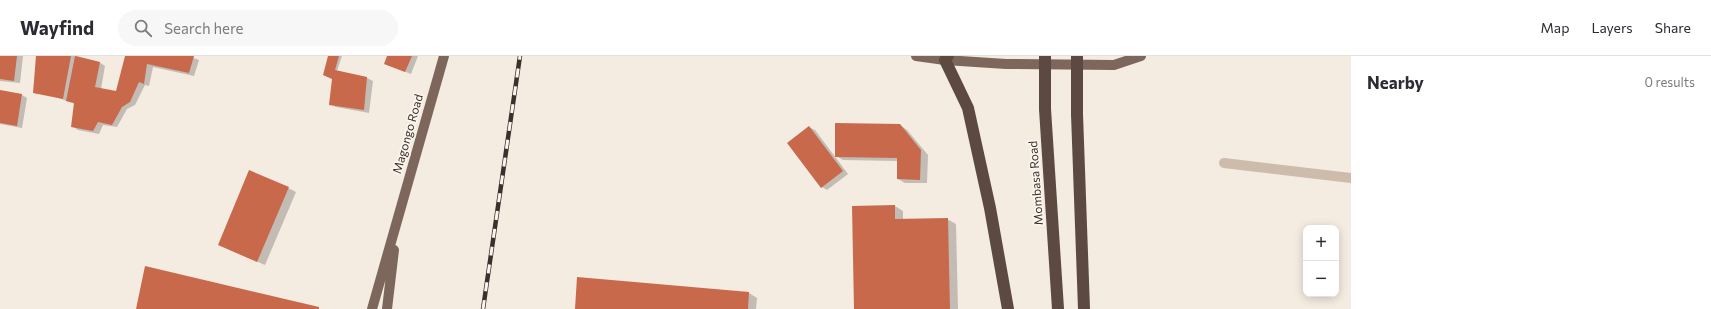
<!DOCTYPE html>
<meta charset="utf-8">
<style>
:root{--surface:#fff;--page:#f7f7f7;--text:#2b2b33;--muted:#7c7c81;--line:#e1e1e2}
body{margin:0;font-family:Commissioner,sans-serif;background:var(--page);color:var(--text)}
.controls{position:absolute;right:12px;bottom:12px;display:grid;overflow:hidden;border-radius:8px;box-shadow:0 2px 10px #0003}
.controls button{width:36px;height:36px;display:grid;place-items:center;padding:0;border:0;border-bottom:1px solid var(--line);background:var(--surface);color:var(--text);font:20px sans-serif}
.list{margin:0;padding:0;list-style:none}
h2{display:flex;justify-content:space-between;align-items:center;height:52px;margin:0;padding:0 16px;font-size:17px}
h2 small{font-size:13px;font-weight:400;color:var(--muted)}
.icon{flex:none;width:22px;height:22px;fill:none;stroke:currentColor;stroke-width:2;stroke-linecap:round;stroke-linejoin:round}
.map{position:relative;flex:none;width:1351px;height:253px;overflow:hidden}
header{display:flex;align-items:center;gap:24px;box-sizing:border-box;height:56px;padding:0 20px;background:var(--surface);border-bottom:1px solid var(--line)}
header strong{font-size:19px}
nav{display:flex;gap:22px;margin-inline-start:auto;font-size:14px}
.search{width:280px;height:36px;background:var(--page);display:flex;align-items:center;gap:10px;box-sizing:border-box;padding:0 14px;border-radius:22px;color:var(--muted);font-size:15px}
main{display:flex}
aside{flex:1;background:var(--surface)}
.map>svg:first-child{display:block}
.shadow{fill:#0003}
.building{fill:#c8694b}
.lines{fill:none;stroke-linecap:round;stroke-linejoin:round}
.minor{stroke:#cdbbac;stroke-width:10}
.major{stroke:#7d675c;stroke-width:10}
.highway{stroke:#5c4a42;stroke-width:12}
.rail-casing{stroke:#3b302b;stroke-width:4.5}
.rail{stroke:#fbf5ee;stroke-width:3;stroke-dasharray:9;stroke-linecap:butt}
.highway-bridge{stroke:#5c4a42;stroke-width:12}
.labels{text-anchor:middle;stroke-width:3.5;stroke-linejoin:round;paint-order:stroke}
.street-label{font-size:12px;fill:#3b302b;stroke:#fbf5ee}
</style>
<header>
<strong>Wayfind</strong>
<div class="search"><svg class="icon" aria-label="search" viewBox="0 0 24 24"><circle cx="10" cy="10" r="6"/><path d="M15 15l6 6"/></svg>Search here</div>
<nav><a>Map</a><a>Layers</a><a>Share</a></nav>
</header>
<main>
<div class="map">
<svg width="1351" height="253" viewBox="0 0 1351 253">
<rect width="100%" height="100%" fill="#f4ebe1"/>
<path class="shadow" d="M0,0h23l-3,27 -20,-2z
M37,0h40l22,6 6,4 -4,23 16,3 9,-36h62l11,4 -5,16 -41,-9 -4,19 -4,-1 -10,20 -8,4 -10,18 -14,-2 -4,9 -21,-4 -6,-4 3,-22 -25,-9 -16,-2z
M329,0h13l-5,15 30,7 6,3 -4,32 -33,-6 -6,-3 3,-25z
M388,0h30l-7,18 -26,-10z
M0,35l22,4 5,3 -5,30 -22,-4z
M900,69l7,5 21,25 -1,28h-22l-7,-4v-18l-55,-1 -7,-4z
M809,71l6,3 33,44 -21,16 -5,-3z
M288,132l8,4 -31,73 -46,-20z
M895,150l8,5v9l44,-1 9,5 2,85h-103z
M749,237l8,5 -1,11h-180z"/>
<path class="building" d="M0,0h17l-3,25 -14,-2z
M36,0h35l-8,43 -30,-6z
M75,0l25,6 -5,25 21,4 9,-35h69l-5,17 -42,-9 -3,20 -5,-2 -9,20 -8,5 -10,18 -14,-3 -5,9 -22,-4 3,-24 -8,-2z
M328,0h11l-4,14 32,7 -3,33 -35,-5 3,-26 -9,-4z
M387,0h25l-7,16 -21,-8z
M0,34l22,4 -5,32 -17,-3z
M835,67l65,1 21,26 -1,30 -23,-1v-21l-62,-1z
M809,70l34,45 -22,17 -34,-45z
M249,114l40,17 -32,75 -39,-17z
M895,149v14l53,-1 2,91h-96l-2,-103z
M145,210l174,41v2h-183z
M577,221l172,15 -1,17h-173z"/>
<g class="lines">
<path class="minor" d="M1224,107l127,15"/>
<path class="major" d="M916,0l29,4 61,4 108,1 27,-9
M372,253l72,-253
M387,253l7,-59"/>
<path class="highway" d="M948,0l-3,4 23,48 22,100 18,101
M1045,53l13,200
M1077,58l7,195"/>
<defs>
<path id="rail" d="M483,253l37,-253"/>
</defs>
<use href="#rail" class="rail-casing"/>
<use href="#rail" class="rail"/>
<path class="highway-bridge" d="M1045,0v53
M1077,0v58"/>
</g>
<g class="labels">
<g class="street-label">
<text transform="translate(408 78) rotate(-74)" y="4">Magongo Road</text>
<text transform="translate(1036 127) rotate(-94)" y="4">Mombasa Road</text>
</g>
</g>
</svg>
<div class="controls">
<button>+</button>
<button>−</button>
</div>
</div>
<aside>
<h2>Nearby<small>0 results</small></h2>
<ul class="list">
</ul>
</aside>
</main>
